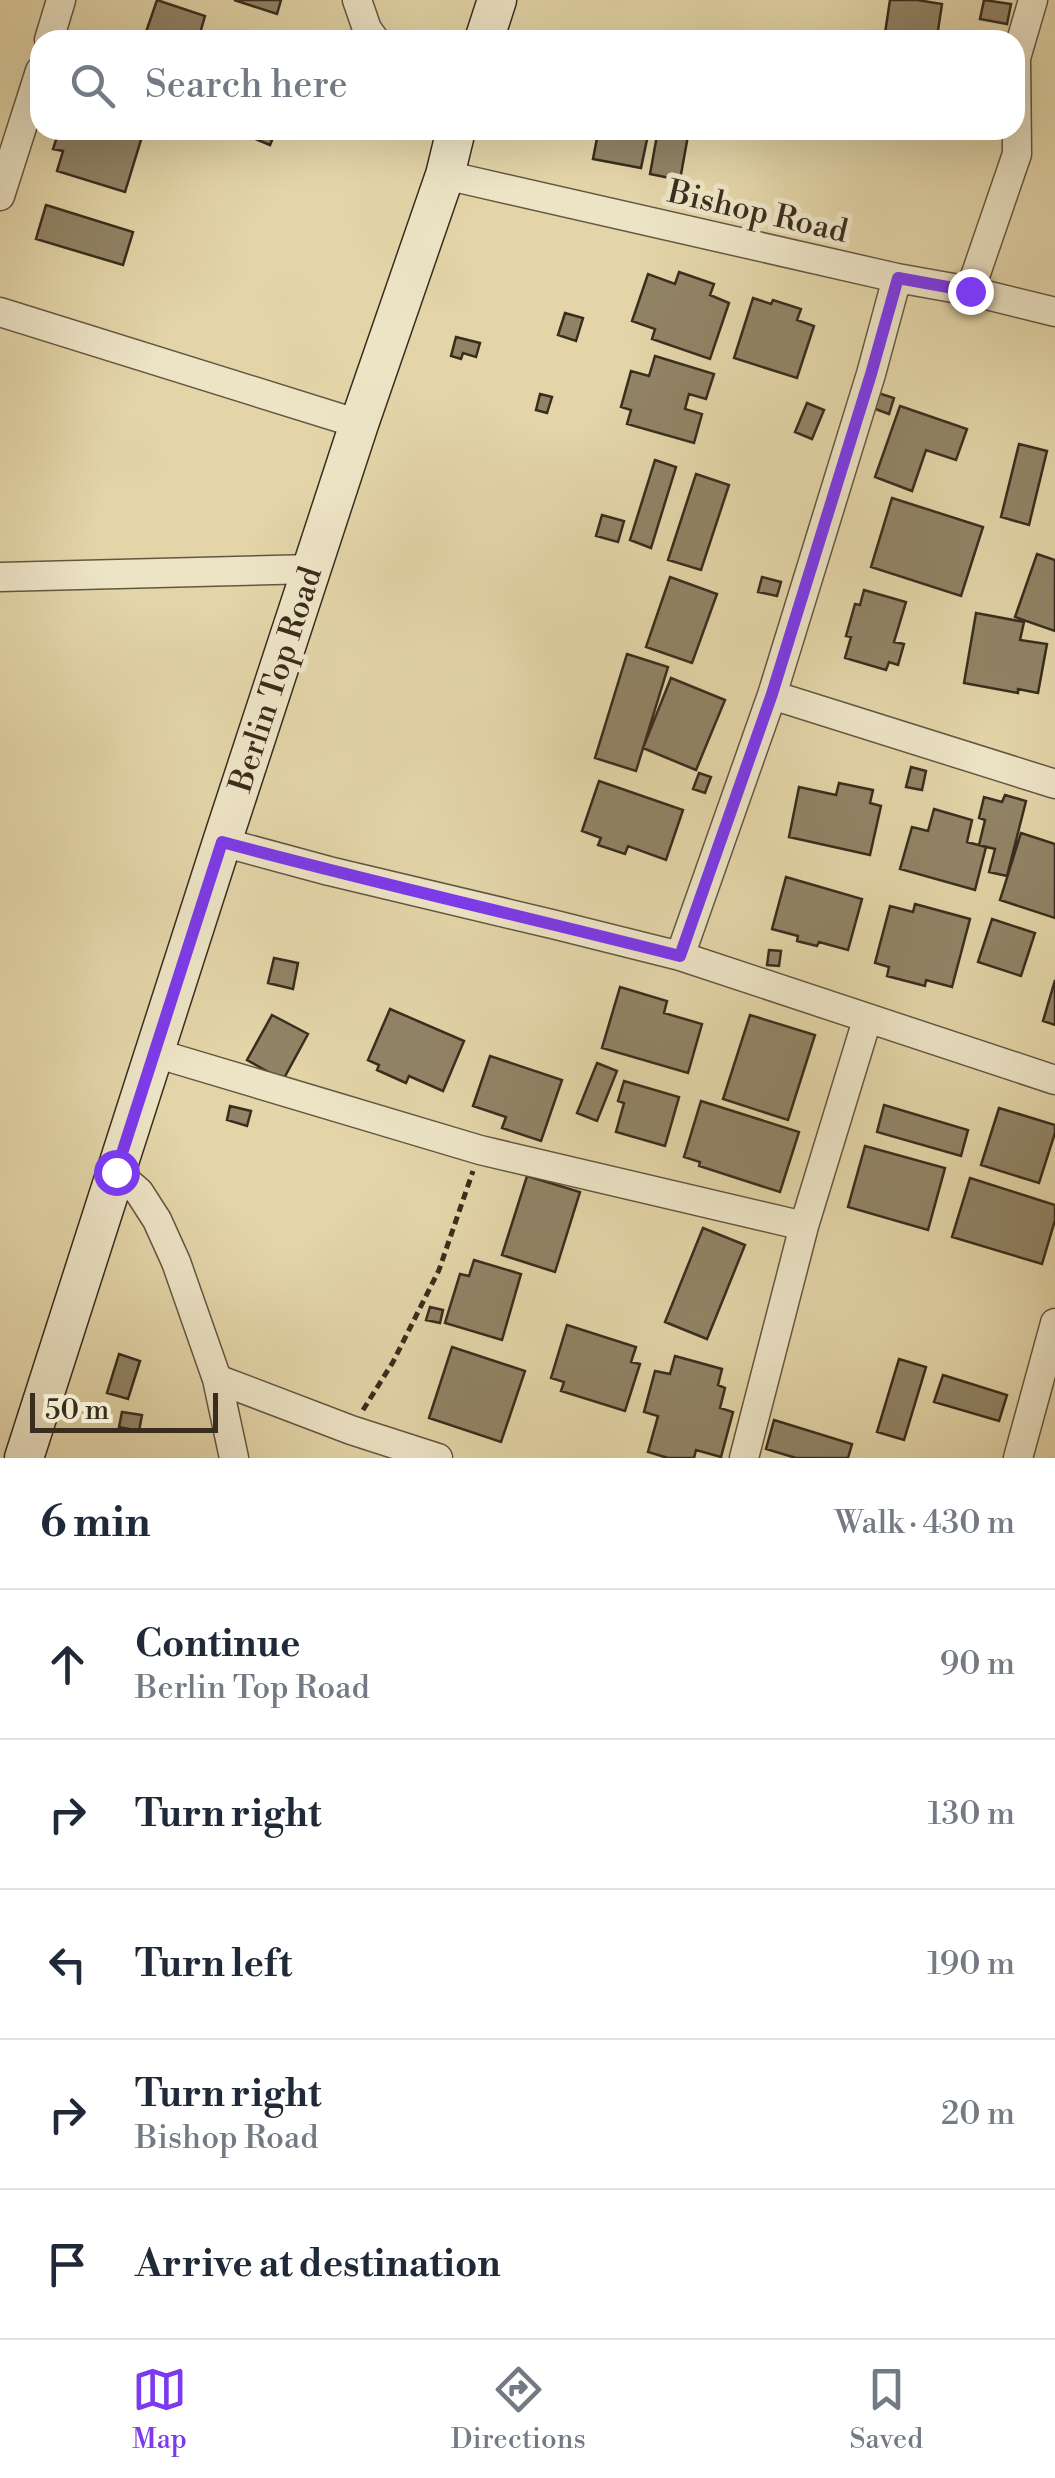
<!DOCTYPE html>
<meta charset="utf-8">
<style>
:root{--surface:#fff;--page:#f6f6f7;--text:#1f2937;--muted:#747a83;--line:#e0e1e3;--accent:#7c3aed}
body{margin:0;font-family:"Libre Bodoni",serif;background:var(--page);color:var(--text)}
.scale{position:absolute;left:30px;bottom:25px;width:188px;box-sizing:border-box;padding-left:10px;border:5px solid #392d1e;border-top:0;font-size:28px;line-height:35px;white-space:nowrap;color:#392d1e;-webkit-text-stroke:8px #ede4c6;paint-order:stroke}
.stop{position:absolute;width:30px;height:30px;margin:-22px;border:8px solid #7c3aed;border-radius:50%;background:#fff}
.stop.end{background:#7c3aed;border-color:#fff;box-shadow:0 2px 10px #0008}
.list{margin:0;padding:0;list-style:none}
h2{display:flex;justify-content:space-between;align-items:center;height:130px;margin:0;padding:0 40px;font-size:42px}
h2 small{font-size:32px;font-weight:400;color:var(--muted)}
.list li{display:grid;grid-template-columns:65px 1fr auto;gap:30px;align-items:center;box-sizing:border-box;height:150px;padding:0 40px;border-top:2px solid var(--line)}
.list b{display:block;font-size:38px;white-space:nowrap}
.list p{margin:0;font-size:32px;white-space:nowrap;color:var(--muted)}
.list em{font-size:32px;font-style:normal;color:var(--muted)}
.icon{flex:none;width:55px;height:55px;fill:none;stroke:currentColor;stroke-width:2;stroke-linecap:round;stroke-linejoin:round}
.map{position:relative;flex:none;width:1055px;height:1458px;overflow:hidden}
.search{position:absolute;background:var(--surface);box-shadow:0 10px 40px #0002;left:30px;right:30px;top:30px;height:110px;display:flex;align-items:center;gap:25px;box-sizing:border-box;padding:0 35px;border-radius:30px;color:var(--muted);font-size:38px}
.sheet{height:880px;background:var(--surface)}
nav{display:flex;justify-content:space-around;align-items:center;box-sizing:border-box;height:140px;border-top:2px solid var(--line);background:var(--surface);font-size:28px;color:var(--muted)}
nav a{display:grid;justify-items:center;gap:5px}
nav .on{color:var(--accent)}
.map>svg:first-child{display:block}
.building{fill:#918466;stroke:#392d1e;stroke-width:2.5}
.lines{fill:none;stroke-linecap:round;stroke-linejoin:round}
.street-casing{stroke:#645740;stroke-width:31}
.secondary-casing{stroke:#392d1e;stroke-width:41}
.path{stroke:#392d1e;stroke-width:5;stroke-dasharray:8 5;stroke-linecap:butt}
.street{stroke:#ede4c6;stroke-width:28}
.secondary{stroke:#ede4c6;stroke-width:38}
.route{stroke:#7c3aed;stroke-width:12}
.labels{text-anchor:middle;stroke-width:10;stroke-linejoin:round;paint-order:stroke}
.street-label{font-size:32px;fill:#392d1e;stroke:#ede4c6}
</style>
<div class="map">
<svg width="1055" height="1458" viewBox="0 0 1055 1458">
<rect width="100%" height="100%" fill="#e3d5a8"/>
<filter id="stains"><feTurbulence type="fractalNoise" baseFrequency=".002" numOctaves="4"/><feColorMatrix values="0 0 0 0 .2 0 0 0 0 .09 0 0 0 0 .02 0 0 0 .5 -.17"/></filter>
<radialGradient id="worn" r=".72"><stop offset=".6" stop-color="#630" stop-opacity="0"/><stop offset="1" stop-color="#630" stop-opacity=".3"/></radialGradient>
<path class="building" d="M157,0l48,16 -7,24h-30l-22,-8z
M234,0h47l-4,14z
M890,0h27l25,4 -5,33 16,3h-69z
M984,0l27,4 -4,20 -27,-5z
M59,130h85l-19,62 -68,-21 6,-20 -10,-2z
M234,130h42l-6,15z
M590,130h59l-8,38 -48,-9 5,-26 -8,-1z
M658,130h31l-9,50 -30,-6z
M46,205l87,27 -10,33 -87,-26z
M679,272l35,12 -4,11 19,8 -19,56 -58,-20 3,-10 -23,-8 16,-47 27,10z
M753,298l18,6 2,-4 28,9 -4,11 17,6 -17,52 -63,-20z
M565,313l18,5 -7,23 -18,-6z
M456,337l24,6 -4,14 -13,-4 -2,6 -10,-3z
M655,356l59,18 -8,25 -17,-5 -4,15 17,5 -8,29 -67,-19 4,-14 -10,-3 10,-36 18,5z
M875,392l19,6 -5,16 -19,-7z
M540,394l12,3 -5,16 -11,-3z
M807,403l17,7 -12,29 -17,-7z
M900,406l67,23 -11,31 -30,-10 -14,41 -37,-14z
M1019,444l28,7 -18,74 -28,-8z
M655,460l21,7 -25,81 -21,-8z
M696,474l33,11 -28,85 -33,-10z
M892,498l91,29 -22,69 -90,-29z
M602,515l22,6 -6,21 -22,-6z
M1037,554l18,6v71l-40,-14z
M670,577l47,17 -25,69 -46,-16z
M762,577l19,5 -4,14 -19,-4z
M864,590l42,12 -12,40 10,2 -6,21 -9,-3 -3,8 -41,-12 6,-21 -5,-1 9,-32 5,1z
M976,613l48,9 -4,18 27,4 -9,49 -20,-4v4l-54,-10z
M627,654l41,13 -32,104 -41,-13z
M671,678l54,22 -29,70 -53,-22z
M911,767l15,4 -4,19 -16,-3z
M699,773l12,4 -6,16 -12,-4z
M599,781l84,29 -17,50 -38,-14 -3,8 -27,-9 3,-7 -19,-7z
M839,783l34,7 -3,13 11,3 -11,49 -81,-18 10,-50 37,8z
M1005,795l21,6 -19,75 -18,-4 6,-23 -16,-4 6,-25 -6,-2 5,-21 18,5z
M934,809l38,11 -5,22 19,5 -11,43 -75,-21 12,-42 16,4z
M1021,833l34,11v74l-55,-18z
M786,877l76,22 -14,51 -29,-8 -2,4 -20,-5 1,-5 -26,-7z
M915,904l55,15 -18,68 -26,-7 -1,6 -38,-10 2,-9 -14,-4 15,-57 23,6z
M992,919l43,14 -14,43 -43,-14z
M769,950l12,1 -2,15 -12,-1z
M274,958l24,5 -5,26 -25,-6z
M1055,980v45l-12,-4z
M620,987l47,14 -3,12 38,11 -14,49 -86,-25z
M390,1009l74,32 -21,50 -34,-15 -3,7 -29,-13 2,-5 -11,-5z
M272,1015l36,19 -25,46 -36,-20z
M750,1015l65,20 -27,85 -65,-21z
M490,1056l72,24 -21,61 -39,-13 4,-11 -33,-11z
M597,1063l20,8 -20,50 -20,-8z
M624,1081l55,16 -14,49 -49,-14 8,-29 -6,-2z
M701,1101l98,31 -19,60 -81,-26 1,-4 -16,-5z
M884,1105l84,25 -7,26 -84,-24z
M230,1106l21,5 -4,15 -20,-6z
M999,1108l56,17v8l-16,50 -58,-18z
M865,1146l80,22 -17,62 -80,-23z
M527,1176l53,16 -25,80 -53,-17z
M970,1178l85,27v15l-13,44 -90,-27z
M703,1228l42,17 -38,94 -42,-17z
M474,1260l47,14 -19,66 -57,-17 15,-49 9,2z
M430,1307l13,3 -3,13 -14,-3z
M567,1325l69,22 -5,15 9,2 -15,47 -64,-20 3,-9 -13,-4z
M452,1347l73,24 -24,71 -72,-24z
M119,1354l21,7 -12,38 -21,-6z
M675,1356l47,13 -4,16 7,3 -5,20 13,4 -12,45 -25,-7 -2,8h-26l-20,-6 10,-36 -14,-4 11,-41 15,3z
M899,1359l27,8 -22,73 -27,-8z
M943,1375l64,20 -8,26 -65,-19z
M122,1412l20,3 -3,16 -20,-4z
M774,1420l78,24 -4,14h-52l-30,-9z"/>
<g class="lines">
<defs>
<path id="street" d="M357,0l10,29 8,11
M49,40l12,-40
M445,175l452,103 73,13 85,21
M0,196l40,-125
M970,291l47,-137 -1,-96 17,-58
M0,312l359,112
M0,577l312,-8
M772,695l283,89
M222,842l107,29 227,54 124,31 375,124
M680,956l92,-261 99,-321 26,-96
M155,1053l325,97 324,76
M116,1172l23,20 18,28 19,42 41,117 17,79
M217,1379l134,51 87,28
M744,1458l60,-232 63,-206
M1018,1458l37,-135"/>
<path id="secondary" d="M484,40l13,-40
M24,1458l198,-616 137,-418 86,-249 11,-45"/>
</defs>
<use href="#street" class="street-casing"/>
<use href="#secondary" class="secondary-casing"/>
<path class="path" d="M363,1410l30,-48 46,-92 34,-99"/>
<use href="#street" class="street"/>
<use href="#secondary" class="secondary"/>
</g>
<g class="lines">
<path class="route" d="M116,1172l106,-330c152,41 305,75 458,114l92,-262 99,-320 27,-96 72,13"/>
</g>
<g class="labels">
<g class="street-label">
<text transform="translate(758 211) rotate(13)" y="11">Bishop Road</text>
<text transform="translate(275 679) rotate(-72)" y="11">Berlin Top Road</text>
</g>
</g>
<rect width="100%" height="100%" filter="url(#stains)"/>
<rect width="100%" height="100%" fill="url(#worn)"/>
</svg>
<div class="scale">50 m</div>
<div class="stop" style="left:116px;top:1172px"></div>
<div class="stop end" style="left:970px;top:291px"></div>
<div class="search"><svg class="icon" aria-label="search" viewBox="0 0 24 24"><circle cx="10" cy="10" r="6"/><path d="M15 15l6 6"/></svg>Search here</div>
</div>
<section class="sheet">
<h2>6 min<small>Walk · 430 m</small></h2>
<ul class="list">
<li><svg class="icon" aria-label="ahead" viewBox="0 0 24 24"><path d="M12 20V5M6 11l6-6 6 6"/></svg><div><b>Continue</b><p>Berlin Top Road</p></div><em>90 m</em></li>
<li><svg class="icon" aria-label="right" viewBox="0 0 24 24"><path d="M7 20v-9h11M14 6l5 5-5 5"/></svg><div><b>Turn right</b></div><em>130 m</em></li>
<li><svg class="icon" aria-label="left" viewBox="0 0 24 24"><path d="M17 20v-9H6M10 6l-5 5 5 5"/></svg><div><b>Turn left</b></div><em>190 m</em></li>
<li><svg class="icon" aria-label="right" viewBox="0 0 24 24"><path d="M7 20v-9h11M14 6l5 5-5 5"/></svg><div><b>Turn right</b><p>Bishop Road</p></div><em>20 m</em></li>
<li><svg class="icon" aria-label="arrive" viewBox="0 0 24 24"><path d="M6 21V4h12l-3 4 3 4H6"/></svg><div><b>Arrive at destination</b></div></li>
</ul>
</section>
<nav>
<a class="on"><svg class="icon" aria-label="map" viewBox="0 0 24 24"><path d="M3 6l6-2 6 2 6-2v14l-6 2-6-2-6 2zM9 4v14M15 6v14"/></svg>Map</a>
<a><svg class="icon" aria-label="directions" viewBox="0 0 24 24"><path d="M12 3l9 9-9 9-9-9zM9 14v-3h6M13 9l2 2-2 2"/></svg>Directions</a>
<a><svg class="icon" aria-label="saved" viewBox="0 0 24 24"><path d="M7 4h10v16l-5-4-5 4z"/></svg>Saved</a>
</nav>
